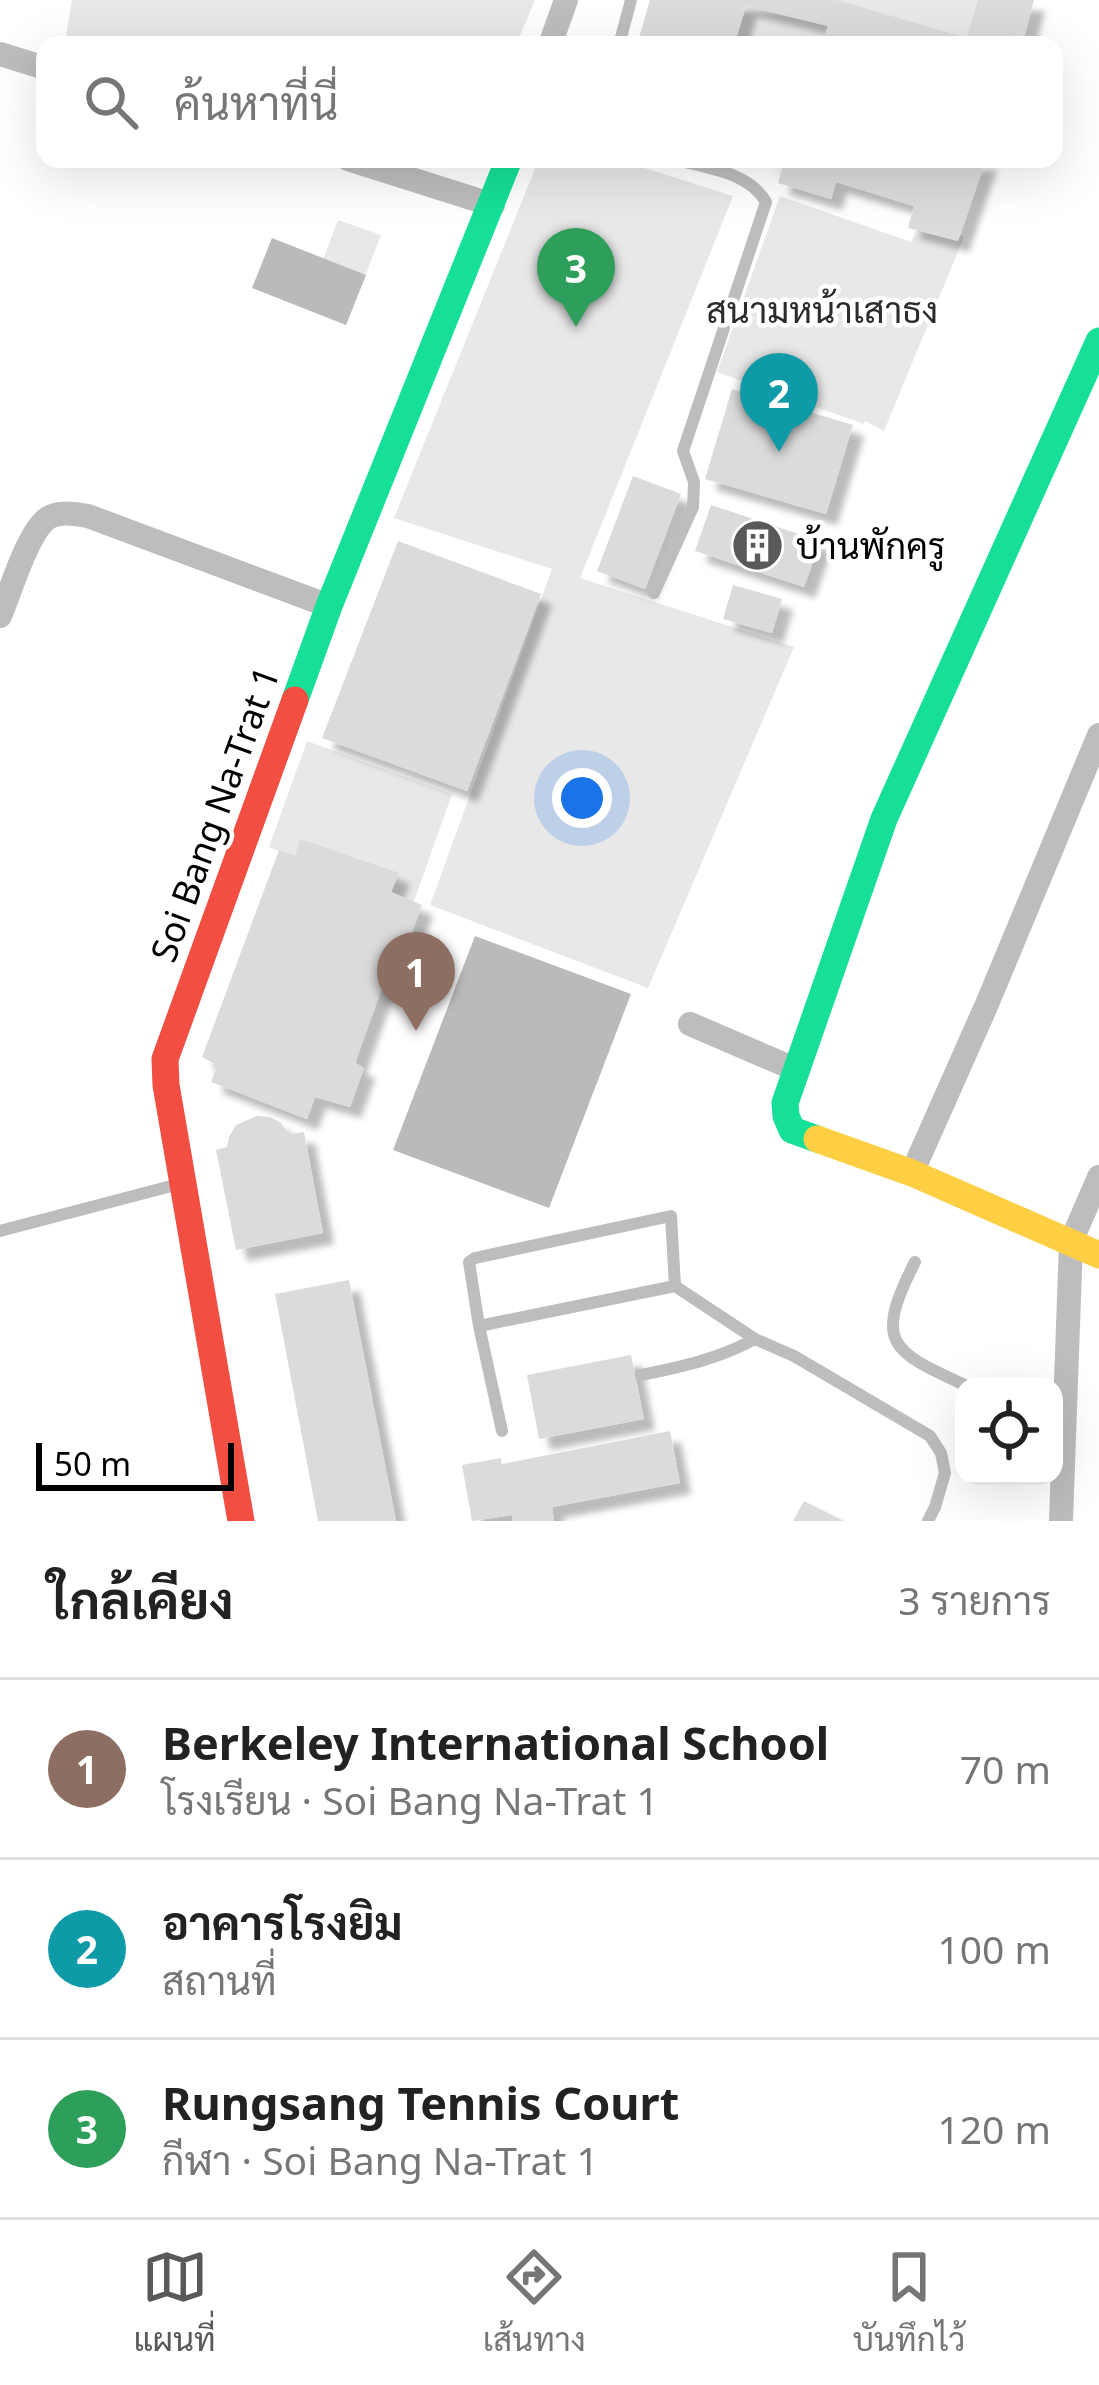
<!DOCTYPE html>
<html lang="th">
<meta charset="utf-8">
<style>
:root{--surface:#fff;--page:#f2f2f2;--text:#222;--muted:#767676;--line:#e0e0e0;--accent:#595959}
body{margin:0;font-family:"Noto Sans",Sarabun,sans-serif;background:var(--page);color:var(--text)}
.controls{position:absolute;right:36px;bottom:36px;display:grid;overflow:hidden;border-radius:24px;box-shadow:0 12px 48px #0002}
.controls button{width:108px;height:108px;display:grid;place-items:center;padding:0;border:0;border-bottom:3px solid var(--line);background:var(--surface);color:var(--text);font:60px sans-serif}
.scale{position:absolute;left:36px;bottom:30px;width:198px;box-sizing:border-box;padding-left:12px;border:6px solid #000;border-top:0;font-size:33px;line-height:42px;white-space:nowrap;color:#000;-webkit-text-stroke:9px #fff;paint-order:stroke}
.you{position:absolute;left:582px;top:798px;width:42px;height:42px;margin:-30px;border:9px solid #fff;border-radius:50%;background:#1a73e8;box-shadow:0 0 0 18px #1a73e833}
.badge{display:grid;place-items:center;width:78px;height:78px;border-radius:50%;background:var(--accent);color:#fff;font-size:39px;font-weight:700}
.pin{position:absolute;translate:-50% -99px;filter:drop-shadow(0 3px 6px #0008)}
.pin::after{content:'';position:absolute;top:63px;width:42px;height:36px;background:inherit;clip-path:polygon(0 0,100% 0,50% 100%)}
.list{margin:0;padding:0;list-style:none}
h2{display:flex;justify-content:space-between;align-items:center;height:156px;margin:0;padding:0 48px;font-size:51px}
h2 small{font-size:39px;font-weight:400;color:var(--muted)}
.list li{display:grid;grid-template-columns:78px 1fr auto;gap:36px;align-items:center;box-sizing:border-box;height:180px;padding:0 48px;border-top:3px solid var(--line)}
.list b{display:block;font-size:45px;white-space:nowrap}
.list p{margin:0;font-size:39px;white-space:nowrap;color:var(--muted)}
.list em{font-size:39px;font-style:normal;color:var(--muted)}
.icon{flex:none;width:66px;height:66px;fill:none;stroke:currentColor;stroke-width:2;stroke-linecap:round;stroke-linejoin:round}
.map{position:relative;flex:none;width:1099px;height:1521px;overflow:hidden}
.search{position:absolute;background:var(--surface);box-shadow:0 12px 48px #0002;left:36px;right:36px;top:36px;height:132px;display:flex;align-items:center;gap:30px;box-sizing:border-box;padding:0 42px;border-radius:24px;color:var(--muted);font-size:45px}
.sheet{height:696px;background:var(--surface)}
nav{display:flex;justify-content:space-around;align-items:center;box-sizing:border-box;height:168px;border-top:3px solid var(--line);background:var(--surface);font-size:33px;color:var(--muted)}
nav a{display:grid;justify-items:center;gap:6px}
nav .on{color:var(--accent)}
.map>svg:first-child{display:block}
.green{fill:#e8e8e8}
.water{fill:#bababa}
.building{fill:#dbdbdb;filter:url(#shadow)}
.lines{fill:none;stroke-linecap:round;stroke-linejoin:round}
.lane{stroke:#bdbdbd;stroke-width:12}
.street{stroke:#bdbdbd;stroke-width:24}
.fast{stroke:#16e098;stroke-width:27}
.slow{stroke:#ffcf43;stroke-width:27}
.jam{stroke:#f24e42;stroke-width:27}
.labels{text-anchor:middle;stroke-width:9;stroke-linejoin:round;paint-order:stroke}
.park-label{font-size:36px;fill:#2c2c2c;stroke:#fff}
.poi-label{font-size:36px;fill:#000;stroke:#fff;text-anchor:start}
.street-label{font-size:36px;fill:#000;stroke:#fff}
</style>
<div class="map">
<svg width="1099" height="1521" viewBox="0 0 1099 1521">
<defs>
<filter id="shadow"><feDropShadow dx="11" dy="11" stdDeviation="3" flood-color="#0004"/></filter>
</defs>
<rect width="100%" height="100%" fill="#fff"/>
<path class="green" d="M72,0h463l-19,45h-440l-11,-4z
M735,0h261l-14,45h-260z
M539,159h77l117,37 -153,382 214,69 -146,341 -218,-83 122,-336 -158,-51z
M780,196l131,46 11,-25 42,20 -80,194 -19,-10 -1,3 -147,-52z
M338,220l43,15 -35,90 -41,-17z
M307,741l145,53 -40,113 -143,-60z"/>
<path class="water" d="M272,238l94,37 -20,50 -94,-37z
M475,936l156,58 -82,214 -156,-58z"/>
<path class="building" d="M650,0h187l130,38 11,-38h56l-12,45h-200l6,-19 -82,-20 -12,39h-97z
M764,159h222l-28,82 -50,-13 6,-22 -78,-24 -5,17 -53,-16 5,-17z
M732,389l121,36 -27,89 -121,-35z
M633,476l48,18 -36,95 -48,-18z
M711,505l109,36 -16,46 -109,-36z
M398,541l143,53 -74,197 -145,-53z
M733,585l49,14 -10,34 -49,-14z
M300,839l99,34 -8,19 31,13 -16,43 -9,-2 -42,117 9,5 -14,39 -35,-10 -8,22 -96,-37 6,-17 -15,-8 77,-207 16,6z
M257,1116l13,1 10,5 9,12 15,-2 19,101 -87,17 -20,-100 11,-3 2,-10 7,-12z
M349,1280l47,241h-78l-43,-227z
M631,1355l13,64 -105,20 -12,-64z
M670,1431l10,52 -128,24 2,14h-42v-6l-40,6 -10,-56 39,-7 1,6z
M804,1501l40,20h-51z"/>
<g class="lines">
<path class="lane" d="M619,45l12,-45
M654,593l39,-86 1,-25 -11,-31 83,-249c-18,-31 -60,-34 -93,-43
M0,1231l179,-47
M915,1262c-42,82 -24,89 52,124
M479,1326l196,-40
M641,1375c40,-8 77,-16 114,-36
M502,1431l-23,-105 -10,-64 6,-4 196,-42 4,70 80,53 39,17 136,80 11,17 4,20 -10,34 -7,14"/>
<path class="street" d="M550,45l16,-45
M0,54l45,14
M348,159l145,46
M0,616c10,-23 28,-85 48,-98 12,-7 27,-4 40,-2l241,90
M690,1024l107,46
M912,1173l75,-169 112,-269
M1061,1521l10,-279 28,-65"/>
<path class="fast" d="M295,700l34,-94 180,-447
M817,1139l-25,-9 -6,-14 -1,-13 99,-284 215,-478"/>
<path class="slow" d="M817,1139l95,34 187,82"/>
<path class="jam" d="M241,1521l-75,-436 -1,-26 130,-359"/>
</g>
<defs>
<symbol id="building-disc" viewBox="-11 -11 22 22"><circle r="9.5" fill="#595959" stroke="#fff"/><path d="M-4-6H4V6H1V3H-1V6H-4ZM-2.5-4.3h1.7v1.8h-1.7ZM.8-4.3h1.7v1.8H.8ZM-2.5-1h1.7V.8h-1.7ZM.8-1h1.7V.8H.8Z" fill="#fff"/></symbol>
</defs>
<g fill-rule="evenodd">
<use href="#building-disc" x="728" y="516" width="59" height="59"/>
</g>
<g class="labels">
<g class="park-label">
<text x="822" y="323">สนามหน้าเสาธง</text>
</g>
<g class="poi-label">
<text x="796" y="559">บ้านพักครู</text>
</g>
<g class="street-label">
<text transform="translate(215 814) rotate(-70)" y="13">Soi Bang Na-Trat 1</text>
</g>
</g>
</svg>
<div class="controls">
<button><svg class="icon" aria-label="locate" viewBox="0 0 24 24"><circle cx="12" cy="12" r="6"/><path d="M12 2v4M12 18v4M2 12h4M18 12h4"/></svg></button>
</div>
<div class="scale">50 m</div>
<div class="you"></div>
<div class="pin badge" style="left:416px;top:1031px;background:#8d6e63">1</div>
<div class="pin badge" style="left:779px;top:452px;background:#0f9aa8">2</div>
<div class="pin badge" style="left:576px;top:327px;background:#2e9e5b">3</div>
<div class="search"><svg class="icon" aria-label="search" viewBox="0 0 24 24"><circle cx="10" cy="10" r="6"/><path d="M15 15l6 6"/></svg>ค้นหาที่นี่</div>
</div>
<section class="sheet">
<h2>ใกล้เคียง<small>3 รายการ</small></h2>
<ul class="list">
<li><span class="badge" style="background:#8d6e63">1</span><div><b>Berkeley International School</b><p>โรงเรียน · Soi Bang Na-Trat 1</p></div><em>70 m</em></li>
<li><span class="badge" style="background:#0f9aa8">2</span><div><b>อาคารโรงยิม</b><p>สถานที่</p></div><em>100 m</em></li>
<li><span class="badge" style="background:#2e9e5b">3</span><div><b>Rungsang Tennis Court</b><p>กีฬา · Soi Bang Na-Trat 1</p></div><em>120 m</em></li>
</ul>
</section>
<nav>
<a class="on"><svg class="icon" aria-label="map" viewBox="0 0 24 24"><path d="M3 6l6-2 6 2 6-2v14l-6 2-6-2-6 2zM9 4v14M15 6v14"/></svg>แผนที่</a>
<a><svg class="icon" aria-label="directions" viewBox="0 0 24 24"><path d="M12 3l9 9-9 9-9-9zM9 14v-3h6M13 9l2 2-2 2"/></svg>เส้นทาง</a>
<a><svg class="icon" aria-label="saved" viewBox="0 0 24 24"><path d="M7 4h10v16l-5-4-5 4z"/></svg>บันทึกไว้</a>
</nav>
